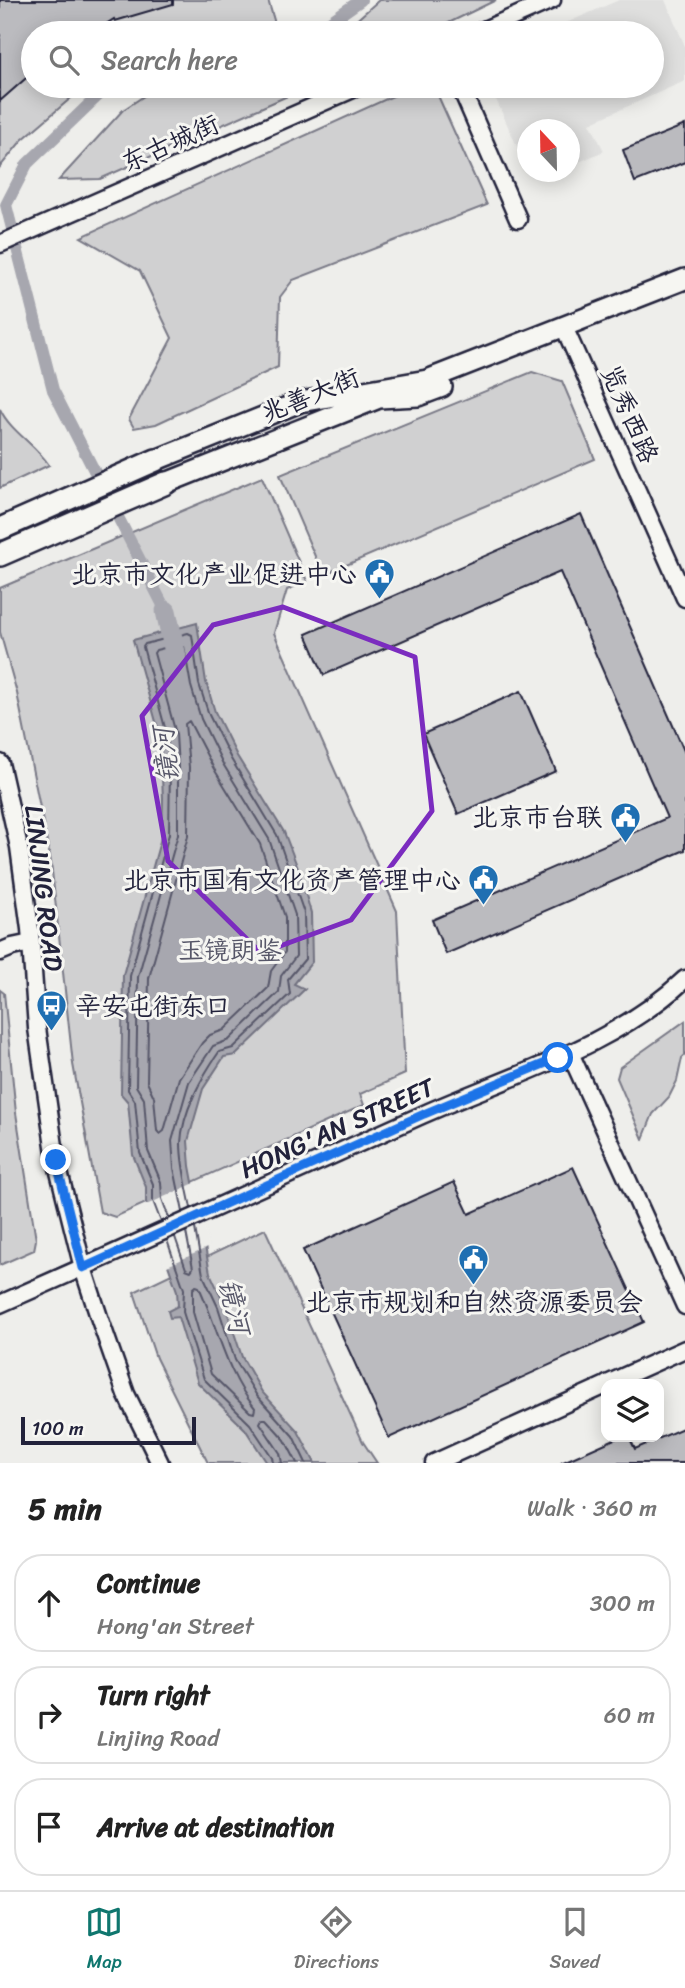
<!DOCTYPE html>
<meta charset="utf-8">
<style>
:root{--surface:#fff;--page:#f2f2f2;--text:#222;--muted:#767676;--line:#e0e0e0;--accent:#0f766e}
body{margin:0;font-family:Sriracha,"LXGW WenKai TC",sans-serif;background:var(--page);color:var(--text)}
.controls{position:absolute;right:21px;bottom:21px;display:grid;overflow:hidden;border-radius:14px;box-shadow:0 4px 18px #0003}
.controls button{width:63px;height:63px;display:grid;place-items:center;padding:0;border:0;border-bottom:2px solid var(--line);background:var(--surface);color:var(--text);font:35px sans-serif}
.compass{position:absolute;left:517px;top:119px;width:63px;height:63px;border-radius:50%;background:var(--surface);box-shadow:0 4px 18px #0003;rotate:338deg}
.scale{position:absolute;left:21px;bottom:18px;width:175px;box-sizing:border-box;padding-left:7px;border:4px solid #22223b;border-top:0;font-size:19px;line-height:24px;white-space:nowrap;color:#22223b;-webkit-text-stroke:5px #f6f6f2;paint-order:stroke}
.stop{position:absolute;width:21px;height:21px;margin:-16px;border:5px solid #1a73e8;border-radius:50%;background:#fff}
.stop.end{background:#1a73e8;border-color:#fff;box-shadow:0 2px 7px #0008}
.list{margin:0;padding:0;list-style:none}
h2{display:flex;justify-content:space-between;align-items:center;height:91px;margin:0;padding:0 28px;font-size:30px}
h2 small{font-size:23px;font-weight:400;color:var(--muted)}
.list li{display:grid;grid-template-columns:46px 1fr auto;gap:21px;align-items:center;box-sizing:border-box;height:98px;margin:0 14px 14px;padding:0 14px;border:2px solid var(--line);border-radius:28px}
.list b{display:block;font-size:26px;white-space:nowrap}
.list p{margin:0;font-size:23px;white-space:nowrap;color:var(--muted)}
.list em{font-size:23px;font-style:normal;color:var(--muted)}
.icon{flex:none;width:38px;height:38px;fill:none;stroke:currentColor;stroke-width:2;stroke-linecap:round;stroke-linejoin:round}
.map{position:relative;flex:none;width:685px;height:1463px;overflow:hidden}
.search{position:absolute;background:var(--surface);box-shadow:0 4px 18px #0003;left:21px;right:21px;top:21px;height:77px;display:flex;align-items:center;gap:18px;box-sizing:border-box;padding:0 24px;border-radius:38px;color:var(--muted);font-size:26px}
.sheet{height:427px;background:var(--surface)}
nav{display:flex;justify-content:space-around;align-items:center;box-sizing:border-box;height:98px;border-top:2px solid var(--line);background:var(--surface);font-size:19px;color:var(--muted)}
nav a{display:grid;justify-items:center;gap:4px}
nav .on{color:var(--accent)}
.map>svg:first-child{display:block}
.built{fill:#dfdfde}
.green{fill:#d0d0d1;stroke:#797986;stroke-width:2}
.water{fill:#a7a7af;stroke:#727281;stroke-width:2}
.pier{fill:#eeeeeb}
.lines{fill:none;stroke-linecap:round;stroke-linejoin:round}
.shore{stroke:#575769;stroke-width:2}
.canal{stroke:#a7a7af;stroke-width:12}
.river{stroke:#a7a7af;stroke-width:21}
.building{fill:#bbbbbf;stroke:#22223b;stroke-width:2}
.tertiary-casing{stroke:#22223b;stroke-width:21}
.secondary-casing{stroke:#22223b;stroke-width:24}
.primary-casing{stroke:#22223b;stroke-width:26}
.tertiary{stroke:#f6f6f2;stroke-width:16}
.secondary{stroke:#f6f6f2;stroke-width:19}
.primary{stroke:#f6f6f2;stroke-width:21}
.route{stroke:#1a73e8;stroke-width:9}
.marked{fill:none;stroke:#7b2cbf;stroke-width:5;stroke-linejoin:round}
.labels{text-anchor:middle;stroke-width:6;stroke-linejoin:round;paint-order:stroke}
.street-label{font-size:26px;fill:#22223b;stroke:#f6f6f2}
.poi-label{font-size:26px;fill:#22223b;stroke:#f6f6f2;text-anchor:end}
.park-label{font-size:26px;fill:#565668;stroke:#f6f6f2}
.water-label{font-size:28px;font-style:italic;fill:#575769;stroke:#f6f6f2}
</style>
<div class="map">
<svg width="685" height="1463" viewBox="0 0 685 1463">
<rect width="100%" height="100%" fill="#eeeeeb"/>
<filter id="ink" filterUnits="userSpaceOnUse"><feTurbulence type="fractalNoise" baseFrequency=".0143" numOctaves="2"/><feDisplacementMap in="SourceGraphic" scale="14" xChannelSelector="R" yChannelSelector="G"/><feConvolveMatrix kernelMatrix="1 2 1 2 8 2 1 2 1" color-interpolation-filters="sRGB"/></filter>
<g filter="url(#ink)">
<path class="built" d="M619,0h46l20,46v35l-95,42 14,28 -34,15v-36h-42v41l-38,-85h162v-53h-109z"/>
<path class="green" d="M0,0h268l8,27 -13,6h-230v53h52l-63,54 -22,27z
M379,0h117l-68,33h-86z
M159,86h151l-210,93 -41,1 64,-70z
M415,86l20,3 52,116 -194,75 -13,17 -2,70 -122,57 -22,4 -5,-9 43,-81 -32,-67 -59,-34z
M532,372l30,9 33,78 -272,116 -43,-100z
M0,409c10,22 35,35 49,56l-49,23z
M262,477l45,104 -20,9 -13,43 123,278 8,163 -45,20 4,11 -249,112 -15,-5 -27,-148 -22,-202 -34,-169 -17,-61v-44z
M0,990l4,3 12,120 20,127 -2,10 -34,15z
M685,1021v34l-3,3 -5,23 -8,16 -16,17 -10,25 -26,-61 3,-11z
M265,1229l98,213 14,21h-169l-52,-105 -22,-66z"/>
<path class="water" d="M197,623l9,59 9,30 22,44 47,76 15,39 12,42 1,49 -18,22 11,5 -69,66 -12,2 -21,32 -15,52 2,25 20,107 15,32 17,52 20,35 36,39 17,32h-48l-22,-34 -47,-46 -20,-66 -8,1 -2,-7 10,-5 -1,-15 -31,-89v-15l-13,-32 -5,-53 -7,-8 2,-119 39,-141 1,-36 -3,-62 -27,-96z"/>
<path class="pier" d="M197,1182l12,65 -44,20 -21,-61z"/>
<g class="lines">
<path class="shore" d="M189,721l25,48 46,75 25,73v35l-14,19 -3,17 -44,42 -14,5 -8,8 -23,35 -15,53 -4,3 -3,-3 -3,-34 -7,-15 2,-104 39,-142 1,-69 -4,-43z
M169,1218l-7,-19 -1,-17 -13,-31 -4,-52 -8,-13 2,-109 40,-143v-66l-2,-34 -22,-81 2,-3 25,-6 3,2 7,40 10,33 22,45 46,75 26,76 1,41 -15,20 -2,16 -50,48 -16,6 -24,36 -17,59 2,27 9,44
M161,1222l-8,-21v-17l-13,-31 -5,-52 -7,-11 2,-114 39,-142 1,-66 -3,-33 -24,-88 2,-3 43,-11 4,2 7,49 10,31 22,44 46,76 27,78 1,46 -17,20 2,15 -57,54 -14,4c-17,24 -37,61 -38,91 0,22 6,44 10,65
M195,1228l8,47 15,32 17,53 22,36 36,40 13,27
M175,1237l11,32 5,2 2,-3 -7,-36
M167,1240l17,49 -1,23 21,67 46,45 22,33 1,6
M196,1286l3,1c19,41 27,86 56,121l-1,5 -4,-1 -39,-38 -18,-62v-23z
M282,1463l-2,-10 -20,-30 2,-4h4l19,21 12,23"/>
<path class="canal" d="M314,33l47,-33
M113,86l-9,4 -77,74 -21,41 47,185 113,221"/>
<path class="river" d="M166,611l10,46"/>
</g>
<path class="building" d="M0,0h173v4l-58,17 -1,-2 -22,14h-59v39l-33,29z
M685,125v37l-50,20 -12,-32z
M581,514l104,239v97l-239,104 -14,-34 235,-102 -107,-246 -236,103 -18,-41z
M521,691l35,80 -98,43 -35,-80z
M573,1167l71,155 -255,116 -86,-188 151,-68 15,32z
M685,1427v36h-124l58,-26h10l6,12z"/>
<g class="lines">
<defs>
<path id="tertiary" d="M477,33l75,-33
M460,86l58,133
M0,244l360,-158
M564,327l121,271
M0,763l19,84 11,82 7,99 19,132 27,108 16,49 27,77 34,69
M0,952l12,-5 19,-4
M570,1053l115,253
M0,1304c141,-62 281,-126 422,-189 89,-40 190,-67 263,-136
M607,1384l78,-35
M434,1463l172,-78"/>
<path id="secondary" d="M156,460l144,-58 127,-22 258,-101
M166,483l213,-85 39,-2 24,-9"/>
<path id="primary" d="M0,529l156,-69
M0,555l166,-72"/>
</defs>
<use href="#tertiary" class="tertiary-casing"/>
<use href="#secondary" class="secondary-casing"/>
<use href="#primary" class="primary-casing"/>
<use href="#tertiary" class="tertiary"/>
<use href="#secondary" class="secondary"/>
<use href="#primary" class="primary"/>
</g>
</g>
<g class="lines" filter="url(#ink)">
<path class="route" d="M56,1160l27,108 341,-154 134,-56"/>
</g>
<path class="marked" d="M283,607l132,50 17,154 -81,109 -90,33 -93,-92 -26,-145 71,-91z"/>
<defs>
<symbol id="civic-pin" viewBox="-11 -11 22 30"><path d="M0 17L-7.5 6A9.5 9.5 0 1 1 7.5 6Z" fill="#1f6fb2" stroke="#f6f6f2"/><path d="M-.6-6.5H3V-4.5H.6V-3L4-1V1h2V6H-6V1h2V-1L-.6-3ZM-1.2 2.5V6h2.4V2.5Z" fill="#fff"/></symbol>
<symbol id="bus-pin" viewBox="-11 -11 22 30"><path d="M0 17L-7.5 6A9.5 9.5 0 1 1 7.5 6Z" fill="#1f6fb2" stroke="#f6f6f2"/><path d="M-5-6H5V4H4V6H2V4H-2V6H-4V4H-5ZM-3.5-4V0h7V-4ZM-3.5 1.2v1.5H-2V1.2ZM2 1.2v1.5H3.5V1.2Z" fill="#fff"/></symbol>
</defs>
<g fill-rule="evenodd">
<use href="#civic-pin" x="362" y="556" width="35" height="47"/>
<use href="#civic-pin" x="608" y="800" width="35" height="47"/>
<use href="#civic-pin" x="466" y="862" width="35" height="47"/>
<use href="#bus-pin" x="34" y="988" width="35" height="47"/>
<use href="#civic-pin" x="456" y="1242" width="35" height="47"/>
</g>
<g class="labels">
<g class="street-label">
<text transform="translate(170 143) rotate(-24)" y="9">东古城街</text>
<text transform="translate(310 395) rotate(-22)" y="9">兆善大街</text>
<text transform="translate(630 414) rotate(66)" y="9">览秀西路</text>
<text transform="translate(44 888) rotate(83)" y="9">LINJING ROAD</text>
<text transform="translate(337 1128) rotate(-24)" y="9">HONG'AN STREET</text>
</g>
<g class="poi-label">
<text x="357" y="583">北京市文化产业促进中心</text>
<text x="602" y="826">北京市台联</text>
<text x="461" y="889">北京市国有文化资产管理中心</text>
<text x="75" y="1015" text-anchor="start">辛安屯街东口</text>
<text x="474" y="1311" text-anchor="middle">北京市规划和自然资源委员会</text>
</g>
<g class="park-label">
<text x="230" y="959">玉镜朗鉴</text>
</g>
<g class="water-label">
<text transform="translate(165 755) rotate(-97)" y="10">镜河</text>
<text transform="translate(235 1306) rotate(77)" y="10">镜河</text>
</g>
</g>
</svg>
<div class="controls">
<button><svg class="icon" aria-label="layers" viewBox="0 0 24 24"><path d="M12 4l9 5-9 5-9-5zM3 14l9 5 9-5"/></svg></button>
</div>
<svg class="compass" viewBox="-18 -18 36 36"><path d="M0-13l5 13h-10z" fill="#e53935"/><path d="M0 13l5-13h-10z" fill="#767676"/></svg>
<div class="scale">100 m</div>
<div class="stop" style="left:558px;top:1058px"></div>
<div class="stop end" style="left:56px;top:1160px"></div>
<div class="search"><svg class="icon" aria-label="search" viewBox="0 0 24 24"><circle cx="10" cy="10" r="6"/><path d="M15 15l6 6"/></svg>Search here</div>
</div>
<section class="sheet">
<h2>5 min<small>Walk · 360 m</small></h2>
<ul class="list">
<li><svg class="icon" aria-label="ahead" viewBox="0 0 24 24"><path d="M12 20V5M6 11l6-6 6 6"/></svg><div><b>Continue</b><p>Hong'an Street</p></div><em>300 m</em></li>
<li><svg class="icon" aria-label="right" viewBox="0 0 24 24"><path d="M7 20v-9h11M14 6l5 5-5 5"/></svg><div><b>Turn right</b><p>Linjing Road</p></div><em>60 m</em></li>
<li><svg class="icon" aria-label="arrive" viewBox="0 0 24 24"><path d="M6 21V4h12l-3 4 3 4H6"/></svg><div><b>Arrive at destination</b></div></li>
</ul>
</section>
<nav>
<a class="on"><svg class="icon" aria-label="map" viewBox="0 0 24 24"><path d="M3 6l6-2 6 2 6-2v14l-6 2-6-2-6 2zM9 4v14M15 6v14"/></svg>Map</a>
<a><svg class="icon" aria-label="directions" viewBox="0 0 24 24"><path d="M12 3l9 9-9 9-9-9zM9 14v-3h6M13 9l2 2-2 2"/></svg>Directions</a>
<a><svg class="icon" aria-label="saved" viewBox="0 0 24 24"><path d="M7 4h10v16l-5-4-5 4z"/></svg>Saved</a>
</nav>
